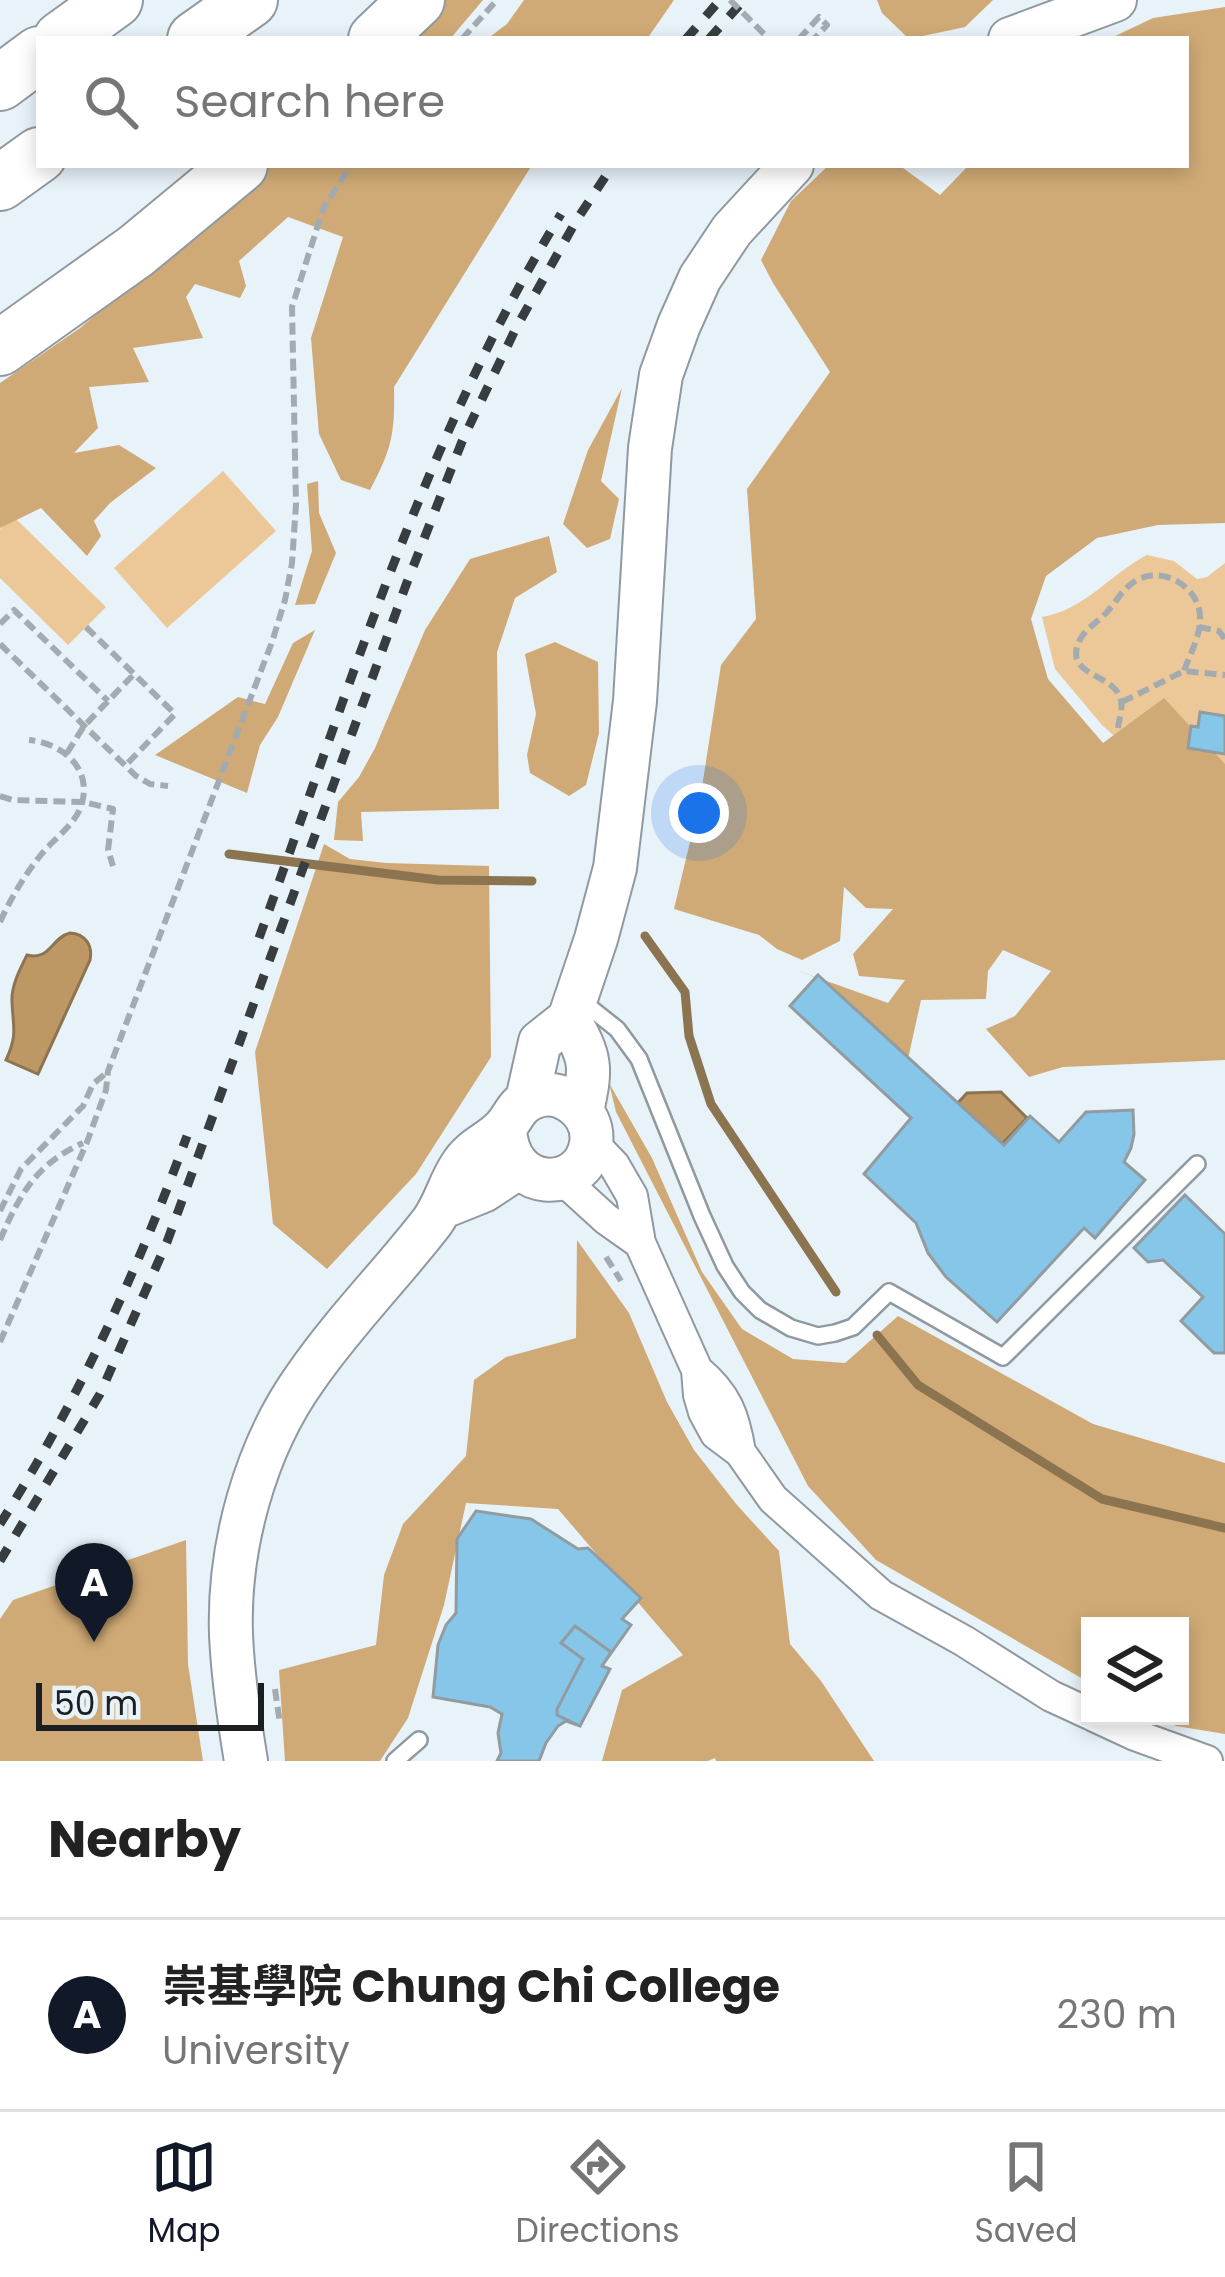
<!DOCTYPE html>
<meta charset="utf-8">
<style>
:root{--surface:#fff;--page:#f6f6f6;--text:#222;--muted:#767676;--line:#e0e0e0;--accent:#111827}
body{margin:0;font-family:Poppins,"Noto Sans TC",sans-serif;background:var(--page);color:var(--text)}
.controls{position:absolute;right:36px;bottom:36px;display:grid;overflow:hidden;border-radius:0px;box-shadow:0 6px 18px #0003}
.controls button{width:108px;height:108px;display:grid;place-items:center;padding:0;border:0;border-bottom:3px solid var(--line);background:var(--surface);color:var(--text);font:60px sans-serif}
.scale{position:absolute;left:36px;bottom:30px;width:228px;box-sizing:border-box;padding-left:12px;border:6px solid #1b1f21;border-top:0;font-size:33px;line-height:42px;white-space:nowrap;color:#1b1f21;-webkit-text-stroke:9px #e8f2f9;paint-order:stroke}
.you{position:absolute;left:699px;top:813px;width:42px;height:42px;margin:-30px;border:9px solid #fff;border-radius:50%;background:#1a73e8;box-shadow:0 0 0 18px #1a73e833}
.badge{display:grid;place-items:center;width:78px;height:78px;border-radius:50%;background:var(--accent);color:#fff;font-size:39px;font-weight:700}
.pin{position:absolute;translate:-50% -99px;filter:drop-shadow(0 3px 6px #0008)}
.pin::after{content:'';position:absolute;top:63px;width:42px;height:36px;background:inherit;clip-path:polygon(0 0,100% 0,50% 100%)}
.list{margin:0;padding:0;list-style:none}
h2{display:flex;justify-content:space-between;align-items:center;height:156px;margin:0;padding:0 48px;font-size:51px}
h2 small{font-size:39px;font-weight:400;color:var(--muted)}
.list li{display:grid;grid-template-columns:78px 1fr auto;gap:36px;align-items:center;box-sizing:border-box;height:192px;padding:0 48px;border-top:3px solid var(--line)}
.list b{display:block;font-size:45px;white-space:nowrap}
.list p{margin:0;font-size:39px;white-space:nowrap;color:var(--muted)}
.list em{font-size:39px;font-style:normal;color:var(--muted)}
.icon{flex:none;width:66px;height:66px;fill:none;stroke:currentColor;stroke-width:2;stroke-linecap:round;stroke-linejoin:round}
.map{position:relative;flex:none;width:1225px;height:1761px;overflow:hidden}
.search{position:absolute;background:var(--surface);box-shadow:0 6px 18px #0003;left:36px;right:36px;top:36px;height:132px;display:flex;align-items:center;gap:30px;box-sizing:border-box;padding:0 42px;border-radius:0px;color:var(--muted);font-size:45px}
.sheet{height:348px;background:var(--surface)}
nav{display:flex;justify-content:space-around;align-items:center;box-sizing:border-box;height:168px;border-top:3px solid var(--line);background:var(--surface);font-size:33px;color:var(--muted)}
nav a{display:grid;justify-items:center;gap:6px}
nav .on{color:var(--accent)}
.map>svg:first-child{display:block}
.green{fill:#ecc898}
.forest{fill:#d0aa76}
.water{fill:#bd9865;stroke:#8c7451;stroke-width:3}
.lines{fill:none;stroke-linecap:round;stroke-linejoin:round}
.stream{stroke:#8c7451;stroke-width:9}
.building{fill:#86c6e8;stroke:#919ba0;stroke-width:3}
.lane-casing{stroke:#8f999f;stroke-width:20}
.street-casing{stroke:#8f999f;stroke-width:34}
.secondary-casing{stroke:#8f999f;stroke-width:46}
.highway-casing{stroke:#8f999f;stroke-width:58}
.path{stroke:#a3abb0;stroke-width:6;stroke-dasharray:12 6;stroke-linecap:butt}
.lane{stroke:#fff;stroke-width:15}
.street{stroke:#fff;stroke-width:30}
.secondary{stroke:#fff;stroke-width:42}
.highway{stroke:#fff;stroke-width:54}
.rail{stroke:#383d40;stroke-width:9;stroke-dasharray:15 15;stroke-linecap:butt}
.path-bridge{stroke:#a3abb0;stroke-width:6;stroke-dasharray:12 6;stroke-linecap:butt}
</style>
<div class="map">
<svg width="1225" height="1761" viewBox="0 0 1225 1761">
<rect width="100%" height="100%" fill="#e8f2f9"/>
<path class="green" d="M223,471l53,60 -109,97 -53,-60z
M13,516l93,91 -38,38 -68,-67v-49z
M1147,555l27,6 23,18 10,-2 18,-14v223l-5,5 -107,-56 -11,-10 -47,-56 -13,-52c43,-7 68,-43 105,-62z"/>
<path class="forest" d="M407,0h76l-33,39h-81z
M524,0h150l-27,39h-160l20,-15z
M877,0h116l-28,27 -56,12 -27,-26z
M1225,7v516l-67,2 -61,13 -51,38 -15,43 17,60 55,64 61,-45 61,66v296l-162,7 -34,10 -43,-48 29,-13 36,-45 -48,-21 -15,21 -2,28 -65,1 -13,59 -73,-61 -7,-16 -32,-12 92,33 17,-23 -46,-4 -6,-22 40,-45 -27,-1 -22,-21 -4,54 -38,19 -25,-11 -18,-14 -85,-26 26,-109 21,-135 35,-46 -9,-130 83,-117 -57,-89 -12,-23 30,-59 38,-36h70l41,30 29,-30h217v-126h-77l44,-21z
M241,165h291l-138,222c1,46 -2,62 -24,103l-29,-10 -22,-46 -8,-96 32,-101 -55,-20 -49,44 7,25 -6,12 -45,-14 -9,13 17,41 -70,10 16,34 -60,5 9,41 -24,25 45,-8 37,23 -46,35 -16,18 7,15 -14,20 -46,-48 -41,20v-145l80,-55 120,-101 21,-11z
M622,388l-21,93 18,18 -9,40 -23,9 -24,-24 25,-74z
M318,481l1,32 17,40 -21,51 -20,1 17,-54 -5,-67z
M549,536l8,36 -42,26 -18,54 2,157 -138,3 2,29 -29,-1 4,-38 21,-25 16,-29 50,-118 45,-71z
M315,630l-37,87 -18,28 -13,48 -92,-38 83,-58 27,7 28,-61z
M555,642l43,20 1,71 -13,52 -17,11 -39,-23 -3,-18 9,-41 -11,-60z
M324,844l26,15 36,4 103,3 2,191 -75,117 -89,95 -54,-45 -18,-172z
M609,1083l43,75 50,114 40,57 51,30 52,4 53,-47 195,108 132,39v271l-49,-8 -21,-10h25v-90h-90v57l-214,-123 -68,-74 -192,-374z
M577,1240l52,73 38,89 27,48 43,55 42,46 11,93 31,37 53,80h-158l-1,-3 -7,3h-106l20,-71 61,-35 -125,-146 -92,-6 -22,102 -36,113 -28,43h-95l-6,-91 97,-25 8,-70 19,-51 63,-68 8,-76 32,-23 70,-19z
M186,1540l2,124 15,97h-203v-142l13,-19z"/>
<path class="water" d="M70,933c15,1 23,12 20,27l-52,114 -32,-14c12,-26 7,-32 6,-58 -1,-16 8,-33 15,-47 23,6 24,-17 43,-22z
M1001,1092l26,26 -30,31 -43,-42 13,-14z"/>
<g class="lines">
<path class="stream" d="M229,854l209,26 94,1
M645,936l40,56 4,44 22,68 125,188
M877,1335l41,50 184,114 123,29"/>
</g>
<path class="building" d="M1200,712l25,4v38l-37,-6 3,-22 7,1z
M818,975l186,170 26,-29 29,26 27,-30 47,-2 1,24 -3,14 -7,14 21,18 -50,58 -11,-10 -87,94 -51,-45 -18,-24 -12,-30 -52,-49 47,-56 -121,-112z
M1185,1195l40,39v119h-11l-33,-32 22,-24 -40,-37 -15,2 -14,-14z
M476,1511l55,8 47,30 10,-1 53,50 -19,21 9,6 -29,41 8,3 -30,57 -14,-5 -8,5 -12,17 -7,18h-42l4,-8 -3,-20 4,-19 -12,-7 -57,-10 5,-52 8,-20 10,-12 1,-74z
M575,1626l36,26 -9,14 8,3 -30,57 -23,-11v-6l26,-50 -22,-16z"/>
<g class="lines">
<defs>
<path id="lane" d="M579,999l38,30 22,30 63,157 23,50 17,26 18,18 31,18 27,8 17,-3 18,-6 36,-35 114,65 194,-193
M395,1761l24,-21"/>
<path id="street" d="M592,1142l22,23 18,31 8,47 57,127 2,25 5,17 12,22 24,18 33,47 108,96 83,46 87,55 39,18
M561,1178l45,41 34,24
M697,1370c29,24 37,45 43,82
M1094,1716l41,19 72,26"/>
<path id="secondary" d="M1010,39l105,-39
M569,1019c22,40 23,47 13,92
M527,1100l13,-58 29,-23 27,-80 19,-71 20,-167 15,-253 11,-73 18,-50 21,-47 32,-48 60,-65
M443,1207l40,-16 35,-23
M246,1761c-7,-42 -13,-84 -15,-126 -3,-88 24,-187 75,-258 38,-55 85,-102 126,-155 13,-18 17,-38 29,-56 10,-17 28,-23 41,-36 11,-10 13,-25 30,-32 29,-13 64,14 59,46 -8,50 -84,50 -86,-16"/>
<path id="highway" d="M61,39l54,-39
M195,39l55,-39
M376,39l41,-39
M0,83l39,-29
M0,183l39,-28
M0,348l136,-97 104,-86"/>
</defs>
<use href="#lane" class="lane-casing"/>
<use href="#street" class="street-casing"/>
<use href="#secondary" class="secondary-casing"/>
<use href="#highway" class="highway-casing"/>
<path class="path" d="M462,39l35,-39
M799,39l20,-22 8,8 -13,14
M0,624l14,-14 94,91
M86,627l89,87 -50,52
M1199,627l20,4 6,8
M0,644l136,132 14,8 18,2
M1122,702l62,-31 41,4
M1118,728c1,-8 5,-20 3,-28 -6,-26 -52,-23 -44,-53 4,-16 20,-24 30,-35 10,-11 18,-27 32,-33 27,-13 61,10 61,38 1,18 -10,37 -16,54
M67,753l17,-27 50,-52
M0,796l13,4 70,2 30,7 -5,41 5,16
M0,922c11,-24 24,-46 40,-66 14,-18 36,-31 42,-53 10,-36 -21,-60 -53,-63
M0,1211l21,-42 62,-63 10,-22 12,-10
M0,1240c20,-46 36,-76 83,-97
M606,1257l15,24
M0,1342l87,-200 19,-52 2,-19 164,-429 13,-42 7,-37 4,-59 -4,-197 31,-98 28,-44
M275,1689l5,35"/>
<use href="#lane" class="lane"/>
<use href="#street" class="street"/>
<use href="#secondary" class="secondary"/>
<use href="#highway" class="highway"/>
<path class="rail" d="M686,39l34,-39
M709,39l35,-39
M259,938c89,-245 165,-500 302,-724
M0,1524c78,-123 137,-252 187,-388
M0,1561l100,-167 67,-152 239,-657 57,-146 53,-111 60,-107 37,-56"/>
<path class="path-bridge" d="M730,0l39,39"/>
</g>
</svg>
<div class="controls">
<button><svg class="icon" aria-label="layers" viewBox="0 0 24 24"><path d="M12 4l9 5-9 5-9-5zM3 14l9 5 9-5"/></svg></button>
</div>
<div class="scale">50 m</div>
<div class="you"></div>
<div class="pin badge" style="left:94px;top:1642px">A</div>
<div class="search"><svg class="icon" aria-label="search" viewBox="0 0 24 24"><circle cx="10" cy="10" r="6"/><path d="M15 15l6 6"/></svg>Search here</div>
</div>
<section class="sheet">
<h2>Nearby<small></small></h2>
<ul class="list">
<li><span class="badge">A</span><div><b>崇基學院 Chung Chi College</b><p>University</p></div><em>230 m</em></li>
</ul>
</section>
<nav>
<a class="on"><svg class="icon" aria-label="map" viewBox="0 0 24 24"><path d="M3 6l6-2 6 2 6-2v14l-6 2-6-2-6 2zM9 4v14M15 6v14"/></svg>Map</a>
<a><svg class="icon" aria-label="directions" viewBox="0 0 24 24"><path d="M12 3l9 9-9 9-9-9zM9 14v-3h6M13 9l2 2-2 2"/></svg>Directions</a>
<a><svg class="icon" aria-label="saved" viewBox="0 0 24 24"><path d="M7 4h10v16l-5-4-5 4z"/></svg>Saved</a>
</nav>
